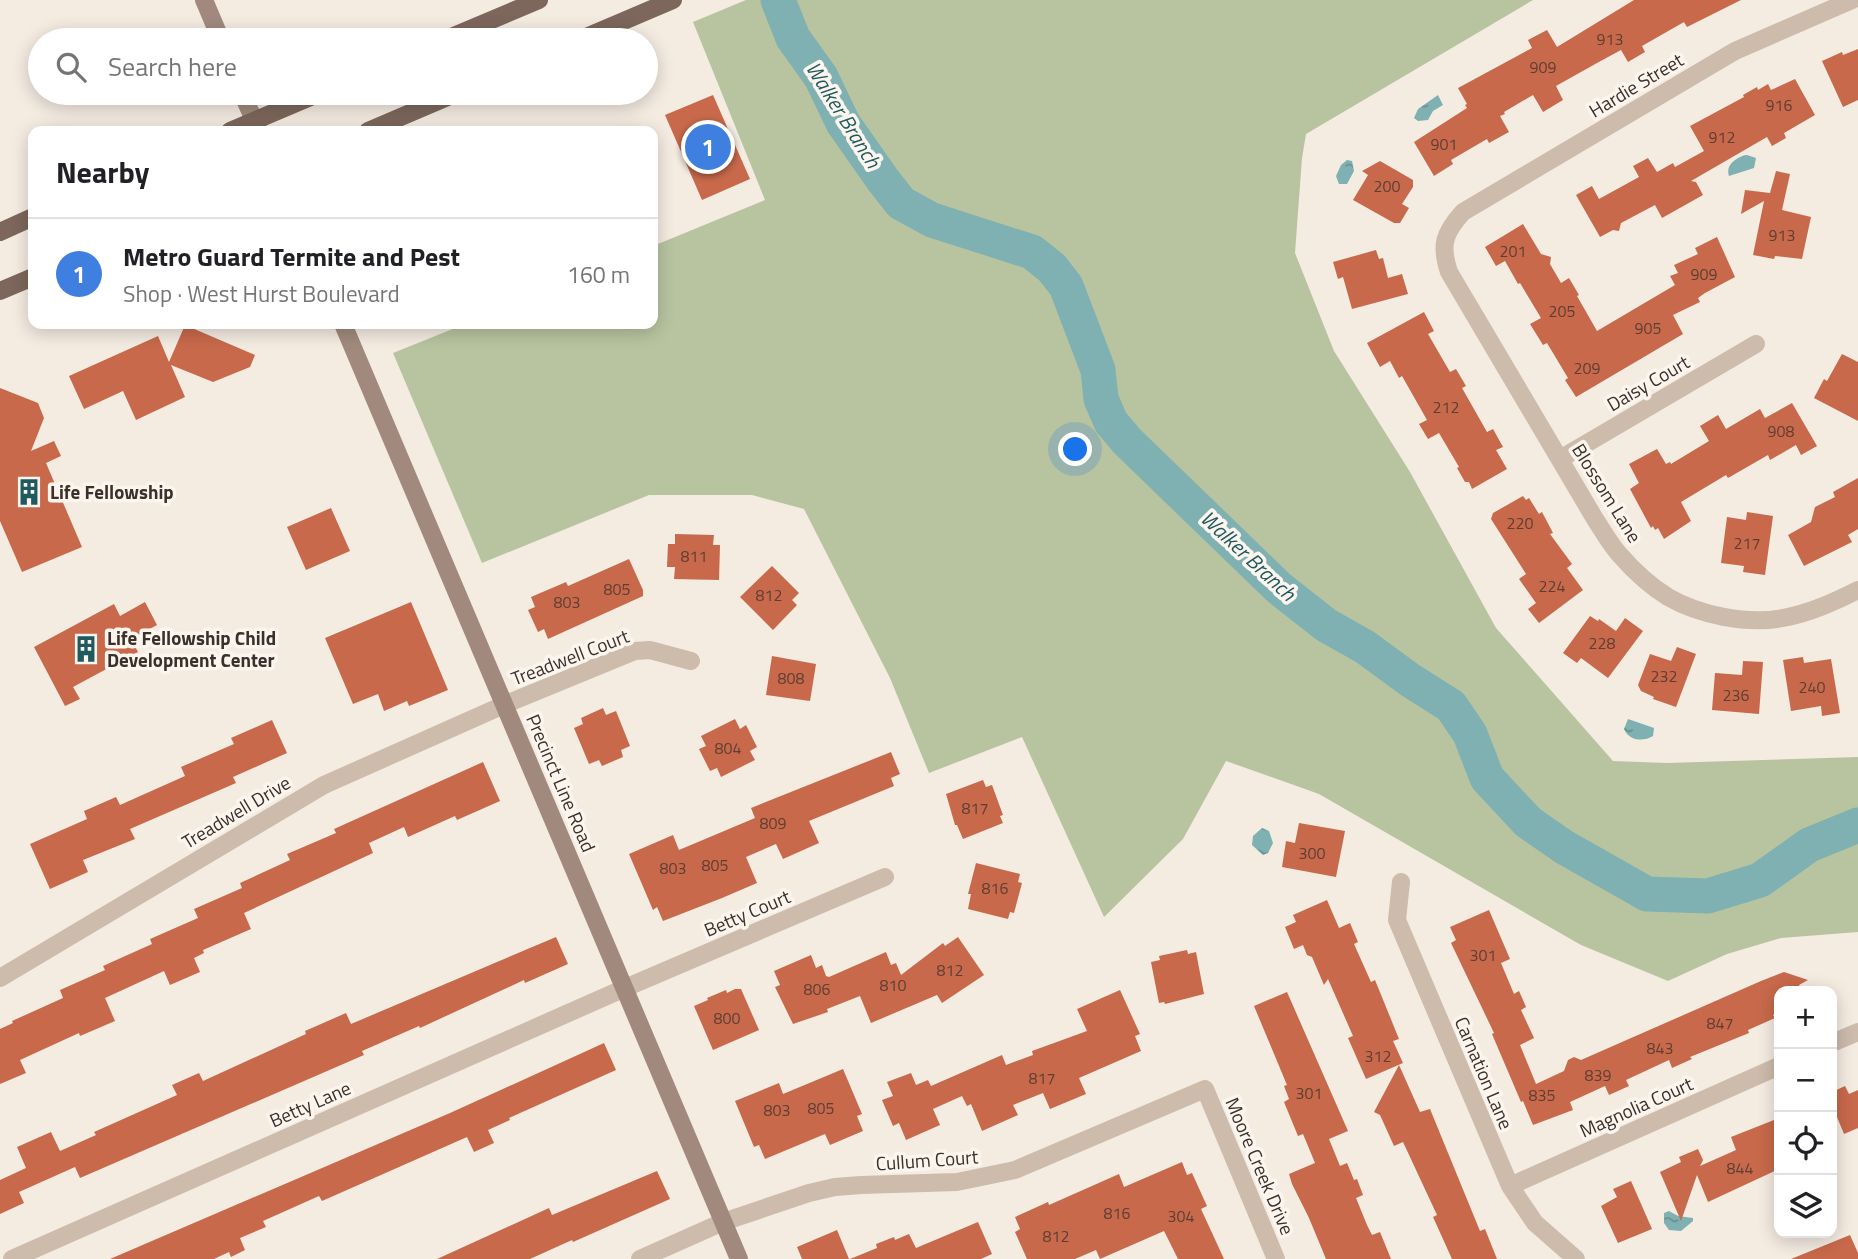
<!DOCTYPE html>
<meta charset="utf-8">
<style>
:root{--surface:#fff;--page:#f6f6f6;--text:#202124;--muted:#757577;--line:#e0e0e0;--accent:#ea580c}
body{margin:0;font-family:"Titillium Web",sans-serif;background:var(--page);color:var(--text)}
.controls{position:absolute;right:21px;bottom:21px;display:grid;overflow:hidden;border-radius:14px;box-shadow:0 4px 18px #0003}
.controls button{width:63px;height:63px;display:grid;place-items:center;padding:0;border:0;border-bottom:2px solid var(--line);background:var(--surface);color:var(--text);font:35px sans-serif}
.you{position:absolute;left:1076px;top:450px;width:24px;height:24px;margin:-18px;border:5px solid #fff;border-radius:50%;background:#1a73e8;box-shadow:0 0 0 10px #1a73e833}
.badge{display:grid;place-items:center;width:46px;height:46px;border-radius:50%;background:var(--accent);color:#fff;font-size:23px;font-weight:700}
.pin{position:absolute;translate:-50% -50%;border:4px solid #fff;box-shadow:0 2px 7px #0006}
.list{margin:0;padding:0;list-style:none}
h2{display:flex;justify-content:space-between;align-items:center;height:91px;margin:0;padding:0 28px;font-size:30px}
h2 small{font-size:23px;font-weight:400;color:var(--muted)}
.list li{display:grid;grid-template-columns:46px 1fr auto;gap:21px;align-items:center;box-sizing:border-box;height:112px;padding:0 28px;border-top:2px solid var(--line)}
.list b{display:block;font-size:26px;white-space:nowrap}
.list p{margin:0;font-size:23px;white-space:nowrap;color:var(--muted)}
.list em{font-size:23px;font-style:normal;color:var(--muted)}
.icon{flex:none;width:38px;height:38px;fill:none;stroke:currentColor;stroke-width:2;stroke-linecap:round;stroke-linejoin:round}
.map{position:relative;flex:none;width:1858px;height:1259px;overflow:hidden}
.search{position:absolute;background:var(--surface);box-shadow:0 4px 18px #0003;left:28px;top:28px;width:630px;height:77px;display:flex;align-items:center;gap:18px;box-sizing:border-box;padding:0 24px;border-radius:38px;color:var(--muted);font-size:26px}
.panel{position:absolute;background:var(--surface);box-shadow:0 4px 18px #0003;left:28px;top:126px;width:630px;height:203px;border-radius:14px}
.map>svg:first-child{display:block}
.grass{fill:#b8c4a0}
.water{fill:url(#water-ripples)}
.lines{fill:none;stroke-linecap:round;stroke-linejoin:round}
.river{stroke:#7fb0b2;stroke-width:35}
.building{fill:#c8694b}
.street{stroke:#cdbbac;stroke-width:18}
.secondary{stroke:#a18a7d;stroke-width:18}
.primary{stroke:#7d675c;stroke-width:18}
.labels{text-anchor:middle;stroke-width:7;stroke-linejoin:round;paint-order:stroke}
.number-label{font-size:16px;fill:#5e3e33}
.street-label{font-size:19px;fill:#3b302b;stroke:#fbf5ee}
.poi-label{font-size:19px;font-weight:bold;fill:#3b302b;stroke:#fbf5ee;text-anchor:start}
.water-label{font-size:21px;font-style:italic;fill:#1f5a5e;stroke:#fbf5ee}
</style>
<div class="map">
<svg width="1858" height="1259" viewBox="0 0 1858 1259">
<defs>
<pattern id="water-ripples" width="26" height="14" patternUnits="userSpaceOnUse" patternTransform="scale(1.75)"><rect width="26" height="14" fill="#7fb0b2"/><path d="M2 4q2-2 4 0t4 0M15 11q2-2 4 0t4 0" fill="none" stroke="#699091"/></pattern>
</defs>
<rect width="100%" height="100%" fill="#f4ebe1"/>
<path class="grass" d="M746,0h787l-227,134 -4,24 -7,95 39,98 76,121 86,156 117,133 54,2 191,-6v175l-77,6 -54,16 -59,27 -87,-36 -262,-151 -93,-33 -43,78 -79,78 -82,-180 -93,36 -39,-95 -86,-169 -52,-14h-103l-167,68 -89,-210 72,-29h188v-78l112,-46 -72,-178z"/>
<path class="water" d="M1438,95l5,10 -10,6 -5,9 -10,1 -4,-3 4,-9z
M1747,155l9,3 -2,10 -25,8c-4,-11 7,-19 18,-21z
M1347,160l5,1 2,10 -7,13h-8l-3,-8 5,-11z
M1628,719l26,9 -1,8c-10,6 -24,5 -29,-7z
M1262,828l7,3 4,12 -5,10 -5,2 -11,-10 1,-9z
M1669,1211l9,5 15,2v3l-12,10 -12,-1 -5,-7v-10z"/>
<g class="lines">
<path class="river" d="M778,0l15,38 28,39 22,46 40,57 18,23 31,17 100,32 20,16 14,18 32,84 3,29 10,23 16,19 152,147 47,37 39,22 45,33 41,26 19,28 17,44 41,44 36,25 83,47 61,2 52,-16 49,-35 49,-20"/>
</g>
<path class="building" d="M1634,0h107l-54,27 -3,-5 -42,24 3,6 -17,10 -7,-12 -24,13 -41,23 7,14 -20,12 -10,-17 -29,17 1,2 -5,2 9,16 -20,11 -2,-4 -36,21 2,4 -19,12 -20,-34 53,-34 -2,-3 2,-1 -9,-16 74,-40 -4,-8 19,-10 10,17z
M1858,49v51l-15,7 -21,-46 20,-9 1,3z
M1795,79l20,36 -31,18 2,5 -14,8 -5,-9 -76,44 5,1 7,13 -41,23 -7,-13 -34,18 -2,8 -6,-1 -13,7 -24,-42 16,-9 7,13 40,-22 -6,-11 15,-8 9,14 16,-9 2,4 29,-16 -14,-25 54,-29 -1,-2 14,-8 1,3 10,-6 3,6z
M713,95l37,84 -48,21 -37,-85z
M1380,161l33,19v7l-11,17 7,4 -9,15h-6l-41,-23 15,-25 -6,-4z
M1776,171l14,3 -8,36 29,7 -9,42 -27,-3 -1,3 -21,-4 11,-54 -23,13 4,-24 25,3z
M1523,224l18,30 10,3 -1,7 11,19 8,-5 10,17 -2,1 20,35 78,-46 -5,-9 8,-3 -4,-8 24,-11 -3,-6 22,-11 18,40 -30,16 -7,5 2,4 -27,13 10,19 -107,63 -11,-17 3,-2 -21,-35 -4,2 -13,-21 11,-6 -21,-35 -2,1 -13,-23 -9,5 -11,-19z
M1376,250l3,9 4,-1 5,20 14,-4 6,20 -56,15 -9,-32 -5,2 -5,-17z
M1424,312l10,19 -6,3 22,38 6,-3 10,17 -4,2 25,44 6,-3 10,18 -7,3 11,19 -35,20 -3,-7h-4l-8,-14 2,-1 -20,-34 -11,6 -9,-15 8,-4 -25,-44 -3,2 -9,-17 -10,6 -13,-24z
M185,325l70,30 -5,12 -37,15 -42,-17 14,32 -49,23 -13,-29 -39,18 -15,-33 89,-40 11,26z
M1842,354l16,8v59l-44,-23 10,-19 3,2z
M0,388l38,15 6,15 -13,33 23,-10 7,15 -15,7 36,84 -60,25 -22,-51z
M1792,403l25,43 -16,9 -5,-10 -26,15 -2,-5 -40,23 -2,-3 -45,27 10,19 -27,18 -6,-11 -3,2 -2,-4 -2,2 -21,-39 9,-6 -10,-19 28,-15 9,15 4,-2 1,2 38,-23 -9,-15 18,-11 8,14 34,-20 5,9z
M1858,478v51l-10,6 4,7 -48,24 -16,-31 23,-13 4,-15 20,-10 -2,-5z
M1523,496l3,4 3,-2 10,16 3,-2 11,21 -3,1 22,30 -5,4 16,22 -44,33 -11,-14 8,-6 -17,-24 7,-5 -35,-55 2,-6z
M331,508l19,43 -44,19 -19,-43z
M1747,512l26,4 -8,59 -22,-3 1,-6 -23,-3 6,-46 19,3z
M675,534l39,1 -1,10h7l-1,35 -45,-1 1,-12h-8l1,-23h7z
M629,559l14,31v6l-95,43 -4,-10 -6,3 -10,-22 7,-3 -4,-10 35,-15 2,4z
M772,566l27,27 -7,7 5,5 -24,25 -33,-33z
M145,602l12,23 -26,14 7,13 -65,35 7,12 -15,7 -31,-59 80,-43 6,12z
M411,602l37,88 -39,16 -2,-5 -23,10 -6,-17 -25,10 -28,-66z
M1590,616l8,5 1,-2 17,12 9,-13 18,13 -35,47 -27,-20 -4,5 -14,-10z
M1677,647l19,7 -20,53 -23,-8 1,-2 -13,-6 -3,-6 12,-31 21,7z
M772,656l44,8 -6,37 -44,-6z
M1803,657l1,6 27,-4 9,54 -18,3 -1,-10 -30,5 -8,-51z
M1743,661l20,1 -4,52 -47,-4 3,-37 27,2z
M603,708l3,7 10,-4 14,35 -9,4 2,7 -21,9 -3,-6 -10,4 -15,-36 9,-4 -2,-6z
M735,719l5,10 6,-4 11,22 -7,4 5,9 -34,17 -4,-9 -7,3 -11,-22 7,-3 -5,-10z
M272,720l15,33 -54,24 3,6 -106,46 5,10 -52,21 5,12 -38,17 -20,-45 57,-25 -3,-8 32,-14 4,8 65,-29 -4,-9 53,-23 -3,-6z
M891,752l9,22 -9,4 3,8 -85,35 10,22 -36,16 -7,-15 -30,13 11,26 -35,15 -59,23 -6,-14 -4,3 -24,-56 44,-19 6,15 76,-32 -4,-10z
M483,762l17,39 -43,19 -2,-4 -47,21 -4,-10 -35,16 4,10 -129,60 7,16 -48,21 1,3 -10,5 6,14 -30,13 -6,-14 -59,27 10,23 -35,15 -1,-3 -59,27 6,13 -26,11v-55l13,-6 -1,-2 51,-23 -3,-8 45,-20 -2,-4 49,-22 -2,-5 48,-21 -4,-9 48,-21 -2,-5 50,-23 -3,-6 49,-21 -2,-4z
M983,780l3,7 6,-2 11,30 -3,1 3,7 -40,16 -6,-14h-2l-9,-31z
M1299,823l46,8 -9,46 -54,-10 4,-26 9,2z
M976,863l44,11 -2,8 4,1 -8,30 -4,-1 -2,7 -40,-10 3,-15h-3z
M1327,900l12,28 11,-5 8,19 -4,2 17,38 4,-2 24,59 -6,2 10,22 -37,16 -18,-41 5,-2 -25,-57 -4,6 -12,-28 -5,-2 -4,-10 -9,4 -9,-22 11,-5 -3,-7z
M1489,910l21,49 -9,4 13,31 5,-3 7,16 -5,3 13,28 -14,7 16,39 28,-13 4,-11 6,-3 7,3 180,-79 23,-9 24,8 -9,5 2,6h-22v21l-6,3 2,3 -27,12 1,3 -59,24 2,2 -20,9 -3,-8 -43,20 3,6 -20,9 -4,-9 -35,16 3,8 -40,15 -10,-24 -2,1 -29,-68 2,-1 -43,-90 5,-3 -6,-13z
M556,937l12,27 -43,19 -1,-3 -104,48 -1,-2 -57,25 2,4 -284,123 -5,-11 -56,25 5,11 -24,11v-34l26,-12 -9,-21 34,-15 9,19 36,-16 -2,-3 83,-37 -5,-10 27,-12 4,8 103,-47 -1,-3 41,-18 5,11z
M958,937l26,38 -42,28 -5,-8 -66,28 -11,-27 -33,13 1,3 -35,12 -18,-37 5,-2 -6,-14 37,-16 5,13 6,-3 4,11 3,1 57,-25 5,13 5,-2 5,12 42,-32 2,3z
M1187,950l1,4 8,-2 8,42 -39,10 -1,-2 -5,1 -8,-41 9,-2 -1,-4z
M735,989h6l18,41 -46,20 -19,-44 14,-6 -1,-2 19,-8 1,3z
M1120,990l20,44 -5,2 6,15 -62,27 7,16 -36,15 -7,-16 -30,12 5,10 -36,16 -11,-27 -4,2 -5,-10 -29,13 7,16 -34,15 -7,-17 -6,3 -11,-26 11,-4 -6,-14 24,-9 5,12 12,-5 3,6 71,-31 4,10 27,-10 -1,-4 55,-20 -10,-22z
M1287,992l61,139 -19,8 11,27 7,-3 7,17 3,-1 6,16 -7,3 11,27 5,10 8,-3 11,27h-65l-17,-41 -17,-34 -3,-10 26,-11 -12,-29 -5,2 -14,-34 5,-3 -5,-13 3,-1 -33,-79z
M604,1043l12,27 -107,48 1,2 -22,10 6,13 -20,9 -7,-15 -145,64 -3,-5 -56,25 3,6 -26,11 5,12 -14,7 -2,-5 -15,7h-104l340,-146z
M1399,1065l21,47 10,-3 50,122 5,-2 12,30h-45l-19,-42 4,-2 -34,-73 -9,4 -14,-31 -6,-3z
M843,1069l19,45 -5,2 6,15 -33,14 -5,-11 -60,25 -6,-14 -5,2 -19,-46 44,-18 4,11z
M1845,1086l4,8 9,-4v38l-14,6 -12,-29v-13z
M1779,1118v51l-71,33 -11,-27 -16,46 -21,-49 21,-10 -2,-5 19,-8 5,11 -3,6 36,-16 -5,-13z
M1182,1162l5,13 5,-2 15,33 -6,3 23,50h-46l-14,-28 -64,28 -4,-9 -21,9h-48l-12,-27 5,-3 -5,-12 33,-15 1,3 70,-31 5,13z
M657,1171l13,28 -97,43 -1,-2 -42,19h-93l112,-51 3,7z
M1631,1181l21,48 -34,14 -17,-37 16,-9 -4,-8z
M978,1222l14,32 -11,5h-131l27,-11 -1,-4 18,-7 1,3 14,-6 7,14z
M837,1230l12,29h-47l-5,-12z
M1850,1235l8,18v6h-67z"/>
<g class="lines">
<path class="street" d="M1852,0l-117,51 -272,161c-19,21 -23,33 -14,60l146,247c8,12 15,25 24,35 14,16 31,32 49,43 31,18 79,28 115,21 27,-5 51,-16 75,-28
M1560,459l196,-115
M1401,882l-4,38 113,266 25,37 41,36
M0,978l324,-193 182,-81 129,-53 15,-1 41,11
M1832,1043l26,-11
M1510,1186l269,-120
M12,1259l613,-271 260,-111
M640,1259l83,-37 86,-29 26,-6 26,-2 96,-3 58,-12 190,-81 71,170"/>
<path class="secondary" d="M204,0l17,40
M242,93l17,38
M343,324l396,935"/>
<path class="primary" d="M444,40l95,-40
M579,40l94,-40
M230,131l90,-38
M368,131l89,-38
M0,232l33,-15
M0,291l33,-14"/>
</g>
<defs>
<symbol id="building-bare" viewBox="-9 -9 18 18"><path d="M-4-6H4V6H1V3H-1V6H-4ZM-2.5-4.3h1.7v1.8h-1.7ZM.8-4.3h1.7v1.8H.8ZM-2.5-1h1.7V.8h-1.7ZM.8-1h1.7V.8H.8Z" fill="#1f5a5e" stroke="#fbf5ee" stroke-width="2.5" paint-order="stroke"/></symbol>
</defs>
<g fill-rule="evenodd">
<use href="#building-bare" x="10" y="473" width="38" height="38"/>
<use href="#building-bare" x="67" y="630" width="38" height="38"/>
</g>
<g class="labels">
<g class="number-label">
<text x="1610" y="45">913</text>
<text x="1543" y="73">909</text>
<text x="1779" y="111">916</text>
<text x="1722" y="143">912</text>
<text x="1444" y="150">901</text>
<text x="1387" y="192">200</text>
<text x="1782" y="241">913</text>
<text x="1513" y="257">201</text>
<text x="1704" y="280">909</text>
<text x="1562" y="317">205</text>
<text x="1648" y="334">905</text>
<text x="1587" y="374">209</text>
<text x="1446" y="413">212</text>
<text x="1781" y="437">908</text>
<text x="1520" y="529">220</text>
<text x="1747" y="549">217</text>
<text x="694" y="562">811</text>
<text x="1552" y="592">224</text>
<text x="617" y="595">805</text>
<text x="769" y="601">812</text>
<text x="567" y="608">803</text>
<text x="1602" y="649">228</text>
<text x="1664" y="682">232</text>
<text x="791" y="684">808</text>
<text x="1812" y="693">240</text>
<text x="1736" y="701">236</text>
<text x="728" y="754">804</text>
<text x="975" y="814">817</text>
<text x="773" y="829">809</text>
<text x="1312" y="859">300</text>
<text x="715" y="871">805</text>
<text x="673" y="874">803</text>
<text x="995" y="894">816</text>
<text x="1483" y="961">301</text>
<text x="950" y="976">812</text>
<text x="893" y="991">810</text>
<text x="817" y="995">806</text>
<text x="727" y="1024">800</text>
<text x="1720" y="1029">847</text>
<text x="1660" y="1054">843</text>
<text x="1378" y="1062">312</text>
<text x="1598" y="1081">839</text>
<text x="1042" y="1084">817</text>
<text x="1309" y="1099">301</text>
<text x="1542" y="1101">835</text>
<text x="821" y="1114">805</text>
<text x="777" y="1116">803</text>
<text x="1740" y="1174">844</text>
<text x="1117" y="1219">816</text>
<text x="1181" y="1222">304</text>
<text x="1056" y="1242">812</text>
</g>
<g class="street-label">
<text transform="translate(1636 85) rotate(-31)" y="7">Hardie Street</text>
<text transform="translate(1648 383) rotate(-30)" y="7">Daisy Court</text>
<text transform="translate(1607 493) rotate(58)" y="7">Blossom Lane</text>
<text transform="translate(570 657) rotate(-21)" y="7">Treadwell Court</text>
<text transform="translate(561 783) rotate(67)" y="7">Precinct Line Road</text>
<text transform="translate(236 812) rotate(-31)" y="7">Treadwell Drive</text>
<text transform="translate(747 913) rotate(-23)" y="7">Betty Court</text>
<text transform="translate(1484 1073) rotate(67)" y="7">Carnation Lane</text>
<text transform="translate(310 1104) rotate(-24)" y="7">Betty Lane</text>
<text transform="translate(1636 1107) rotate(-24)" y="7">Magnolia Court</text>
<text transform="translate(927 1160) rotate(-4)" y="7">Cullum Court</text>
<text transform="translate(1260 1166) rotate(67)" y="7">Moore Creek Drive</text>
</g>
<g class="poi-label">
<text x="50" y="499">Life Fellowship</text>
<text x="107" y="645">Life Fellowship Child<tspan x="107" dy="22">Development Center</tspan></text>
</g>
<g class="water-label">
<text transform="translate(843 115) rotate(58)" y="7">Walker Branch</text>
<text transform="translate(1248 556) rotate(43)" y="7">Walker Branch</text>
</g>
</g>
</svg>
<div class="controls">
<button>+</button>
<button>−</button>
<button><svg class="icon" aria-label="locate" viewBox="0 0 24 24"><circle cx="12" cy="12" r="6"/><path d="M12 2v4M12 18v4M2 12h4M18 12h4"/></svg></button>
<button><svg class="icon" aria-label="layers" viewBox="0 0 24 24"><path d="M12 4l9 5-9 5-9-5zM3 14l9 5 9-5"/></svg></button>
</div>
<div class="you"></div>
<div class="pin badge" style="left:708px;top:147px;background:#3f7fe0">1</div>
<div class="search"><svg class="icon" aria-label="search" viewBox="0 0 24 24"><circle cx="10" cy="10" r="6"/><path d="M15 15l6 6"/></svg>Search here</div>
<section class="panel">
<h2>Nearby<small></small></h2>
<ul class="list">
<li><span class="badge" style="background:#3f7fe0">1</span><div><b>Metro Guard Termite and Pest</b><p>Shop · West Hurst Boulevard</p></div><em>160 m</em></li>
</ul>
</section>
</div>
